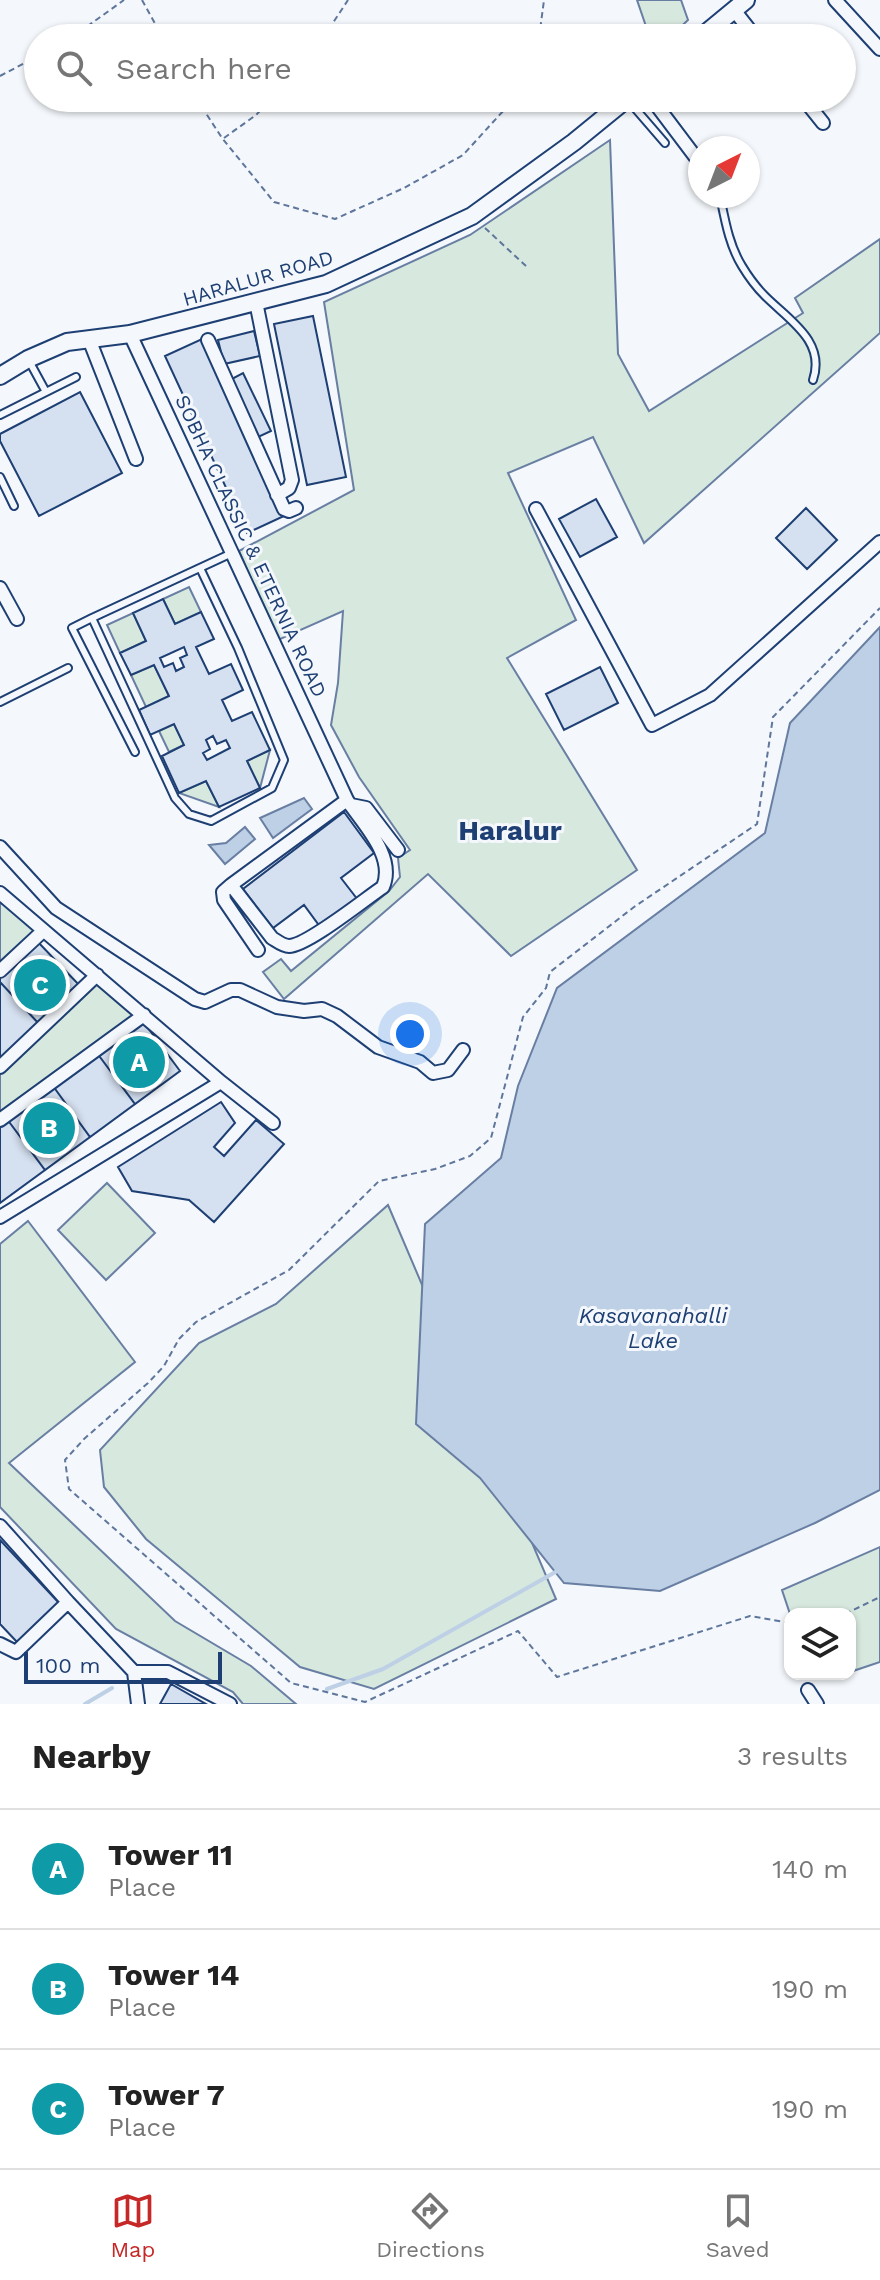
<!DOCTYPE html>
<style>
:root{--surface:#fff;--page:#f6f6f6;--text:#222;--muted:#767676;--line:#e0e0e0;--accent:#c62828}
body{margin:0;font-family:"Work Sans",sans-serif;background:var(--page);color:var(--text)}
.controls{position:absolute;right:24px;bottom:24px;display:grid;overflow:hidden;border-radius:16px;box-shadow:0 2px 6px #0004}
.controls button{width:72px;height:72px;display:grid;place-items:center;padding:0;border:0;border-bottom:2px solid var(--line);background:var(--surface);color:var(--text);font:40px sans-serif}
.compass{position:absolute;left:688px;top:136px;width:72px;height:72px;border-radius:50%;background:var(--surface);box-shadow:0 2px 6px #0004;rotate:42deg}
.scale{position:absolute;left:24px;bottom:20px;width:198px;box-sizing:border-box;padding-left:8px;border:4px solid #1d3f73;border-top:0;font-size:22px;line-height:28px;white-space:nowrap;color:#1d3f73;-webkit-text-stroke:6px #f4f7fb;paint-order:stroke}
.you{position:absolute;left:410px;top:1034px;width:28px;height:28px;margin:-20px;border:6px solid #fff;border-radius:50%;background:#1a73e8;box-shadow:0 0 0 12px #1a73e833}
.badge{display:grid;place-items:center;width:52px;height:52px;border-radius:50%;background:var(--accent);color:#fff;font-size:26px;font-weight:700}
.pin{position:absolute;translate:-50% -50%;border:4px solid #fff;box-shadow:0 2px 8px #0006}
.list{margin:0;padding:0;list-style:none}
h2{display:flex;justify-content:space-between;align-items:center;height:104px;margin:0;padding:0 32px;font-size:34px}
h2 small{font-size:26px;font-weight:400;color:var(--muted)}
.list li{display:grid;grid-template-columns:52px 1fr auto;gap:24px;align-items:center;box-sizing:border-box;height:120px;padding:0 32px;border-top:2px solid var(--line)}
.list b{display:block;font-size:30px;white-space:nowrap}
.list p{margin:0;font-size:26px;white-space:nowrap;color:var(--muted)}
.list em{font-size:26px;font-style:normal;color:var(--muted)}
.icon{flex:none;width:44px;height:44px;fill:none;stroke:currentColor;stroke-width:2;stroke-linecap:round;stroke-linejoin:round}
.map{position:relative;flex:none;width:880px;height:1704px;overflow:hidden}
.search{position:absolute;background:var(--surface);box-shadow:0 2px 6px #0004;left:24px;right:24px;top:24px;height:88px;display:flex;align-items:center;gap:20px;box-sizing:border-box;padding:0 28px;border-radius:44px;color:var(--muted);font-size:30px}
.sheet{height:464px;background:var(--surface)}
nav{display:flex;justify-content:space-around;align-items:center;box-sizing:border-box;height:112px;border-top:2px solid var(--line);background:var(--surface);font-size:22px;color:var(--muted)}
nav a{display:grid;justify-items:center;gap:4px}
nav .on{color:var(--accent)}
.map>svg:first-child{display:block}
.green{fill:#d7e8df;stroke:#687fa3;stroke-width:2}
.water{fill:#bed0e5;stroke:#687fa3;stroke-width:2}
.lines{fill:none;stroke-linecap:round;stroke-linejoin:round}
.stream{stroke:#bed0e5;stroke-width:4}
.building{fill:#d5e0f0;stroke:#1d3f73;stroke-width:2;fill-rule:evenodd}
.lane-casing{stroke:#1d3f73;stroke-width:10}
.street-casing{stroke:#1d3f73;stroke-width:16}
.secondary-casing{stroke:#1d3f73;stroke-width:20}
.path{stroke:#5e769c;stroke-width:2;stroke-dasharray:6 4;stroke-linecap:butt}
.lane{stroke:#f4f7fb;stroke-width:6}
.street{stroke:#f4f7fb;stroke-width:12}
.secondary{stroke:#f4f7fb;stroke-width:16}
.labels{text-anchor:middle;stroke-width:6;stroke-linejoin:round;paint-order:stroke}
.street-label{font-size:20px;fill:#1d3f73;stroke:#f4f7fb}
.water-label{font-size:22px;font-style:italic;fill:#1d3f73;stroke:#f4f7fb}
.district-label{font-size:28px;font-weight:bold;fill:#1d3f73;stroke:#f4f7fb}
</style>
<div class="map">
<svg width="880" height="1704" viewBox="0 0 880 1704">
<rect width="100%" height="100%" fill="#f4f7fb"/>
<path class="green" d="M637,0h44l7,20 -19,18h-19z
M610,140l8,214 31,57 154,-98 -8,-15 85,-59v94l-236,210 -51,-106 -85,36 68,147 -69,38 130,212 -126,86 -83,-82 -144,125 -21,-27 18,-13 10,12 98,-80 11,-14 -2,-19 12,-8 -51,-73 -28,-52 7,-42 5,-72 -65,29 -39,-89 115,-61 -30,-188 146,-67z
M189,587l12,25 -26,12 -12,-25z
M133,613l13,28 -26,12 -13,-28z
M154,665l15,31 -23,11 -15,-32z
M174,724l10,21 -15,7 -10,-21z
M270,750l-10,38 -13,-27z
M206,781l13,26 -40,-14z
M4,900l36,32 -40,37v-64z
M96,979l41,35 -137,103v-47z
M107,1183l48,50 -49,47 -48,-50z
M388,1205l168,394 -182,90 -74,-22 -154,-128 -42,-52 -4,-37 99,-107 77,-39z
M28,1221l107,141 -126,101 166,158 76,45 45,38h-53l-10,-12 -117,-63 -116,-122v-263z
M880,1547v115l-30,10v-58h-60l-8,-24z"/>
<path class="water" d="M880,627v863l-65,33 -155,68 -96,-8 -84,-105 -64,-54 9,-200 76,-66 17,-72 39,-98 208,-155 25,-110z
M304,798l8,11 -39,29 -13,-20z
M245,827l10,12 -30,25 -16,-19 17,-2z"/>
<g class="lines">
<path class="stream" d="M327,1689l56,-20 176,-99
M85,1704l27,-16"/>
</g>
<path class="building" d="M313,316l33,161 -39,8 -33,-161z
M254,331l6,25 -36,8 -6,-24z
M202,339l82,177 -37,17 -82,-177z
M243,373l28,58 -15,7 -28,-57z
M80,392l42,81 -83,43 -39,-75v-7z
M596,499l21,38 -37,20 -21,-38z
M806,508l31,32 -30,29 -31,-31z
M163,599l12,25 26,-12 13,27 -18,8 13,27 22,-10 12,26 -21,10 10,21 20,-9 18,38 -23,11 13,27 -41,19 -13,-26 -27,12 -17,-37 22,-11 -10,-21 -24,11 -11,-25 30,-14 -15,-31 -23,10 -11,-22 26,-12 -13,-28zM184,647l3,8 -7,3 4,9 -8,4 -3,-8 -9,4 -4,-9zM213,736l4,8 9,-4 4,8 -23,12 -4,-7 7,-4 -4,-9z
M600,667l18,36 -54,27 -18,-36z
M344,812l30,41 -33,25 17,22 -37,28 -17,-23 -31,23 -30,-39z
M37,941l44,46 -41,38 -40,-43v-7z
M0,982l40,43 -40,37z
M142,1020l38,51 -45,33 -38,-51z
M97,1053l38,51 -45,33 -37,-51z
M53,1086l37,51 -45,33 -38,-51z
M221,1102l14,21 -21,24 10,9 32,-36 28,24 -70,78 -25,-22 -57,-9 -14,-24z
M7,1119l38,51 -45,33v-79z
M0,1540l59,63 -42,39 -17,-18z
M171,1684l35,20h-46z"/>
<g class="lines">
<defs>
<path id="lane" d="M627,99l38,44
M720,196c5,24 9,49 22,70 6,10 14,21 23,30 24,24 61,45 48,84
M28,359l18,33 30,-15
M0,415l46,-23
M0,477l14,29
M200,568l38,80 46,112 -12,28 -61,33 -22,-7 -14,-16 -83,-180 140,-65
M92,618l-20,10 63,124
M0,702l68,-34"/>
<path id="street" d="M835,0l45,49
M734,10l22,28
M651,98l49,65
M803,98l20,25
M256,302l36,178 -3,8 -12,7
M130,334l217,466
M89,339l47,120
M208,340l76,169 5,2 7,-3
M536,509l116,216 58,-30 170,-153
M0,588l17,31
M347,800c16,24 49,56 36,87 -18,12 -76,59 -94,59 -6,0 -12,-5 -17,-8l-41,-53z
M351,805l15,3 32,42
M0,847l56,61 139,91 10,3 26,-12h9l37,17 27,4 18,-2 15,7 41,31 42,15 13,11 15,-3 15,-20
M231,885l-8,7 1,8 34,50
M0,893l221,189 -221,135
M0,971l43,-40
M0,1067l97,-92
M221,1082l52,41
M0,1120l144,-105
M0,1526l68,76
M0,1644l16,8 52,-50 66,70 4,32
M134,1672h34l62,32
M808,1690l9,14"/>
<path id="secondary" d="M700,38l46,-38
M0,376l28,-17 39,-17 63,-8 196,-50 146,-68 102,-74 54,-44"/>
</defs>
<use href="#lane" class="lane-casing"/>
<use href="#street" class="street-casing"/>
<use href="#secondary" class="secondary-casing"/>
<path class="path" d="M142,0l21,38
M71,38l53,-38
M323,38l25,-38
M539,38l5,-38
M0,76l38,-20
M196,98l26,40 52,64 61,17 69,-31 59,-33 52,-57
M224,138l32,-23 16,-17
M485,228l41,38
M845,1614l35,-17
M790,1623l-40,-7 -193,61 -39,-46 -153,71 -74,-19 -222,-194 -4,-29 19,-21 64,-56 16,-17 15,-27 17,-17 93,-52 90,-89 56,-12 35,-13 21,-18 32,-121 23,-29 4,-16 84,-65 123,-83 16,-107 107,-109"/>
<use href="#lane" class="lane"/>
<use href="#street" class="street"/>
<use href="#secondary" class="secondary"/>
</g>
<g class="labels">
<g class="street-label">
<text transform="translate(258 278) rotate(-16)" y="7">HARALUR ROAD</text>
<text transform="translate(251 546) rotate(65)" y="7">SOBHA CLASSIC &amp; ETERNIA ROAD</text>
</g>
<g class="water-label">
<text x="653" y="1323">Kasavanahalli<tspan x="653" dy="25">Lake</tspan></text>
</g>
<g class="district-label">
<text x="510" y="840">Haralur</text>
</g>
</g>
</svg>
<div class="controls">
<button><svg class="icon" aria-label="layers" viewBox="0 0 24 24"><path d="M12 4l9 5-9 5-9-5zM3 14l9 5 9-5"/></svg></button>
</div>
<svg class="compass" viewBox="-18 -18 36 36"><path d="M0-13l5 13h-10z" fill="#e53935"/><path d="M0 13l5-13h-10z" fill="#767676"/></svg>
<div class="scale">100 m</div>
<div class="you"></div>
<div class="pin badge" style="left:139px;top:1062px;background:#0f9aa8">A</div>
<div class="pin badge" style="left:49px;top:1128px;background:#0f9aa8">B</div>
<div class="pin badge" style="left:40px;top:985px;background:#0f9aa8">C</div>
<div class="search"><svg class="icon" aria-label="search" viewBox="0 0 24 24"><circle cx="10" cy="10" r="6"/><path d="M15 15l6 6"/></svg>Search here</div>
</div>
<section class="sheet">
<h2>Nearby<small>3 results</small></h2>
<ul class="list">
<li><span class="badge" style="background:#0f9aa8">A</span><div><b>Tower 11</b><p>Place</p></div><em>140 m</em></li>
<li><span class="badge" style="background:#0f9aa8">B</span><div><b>Tower 14</b><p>Place</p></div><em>190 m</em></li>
<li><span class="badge" style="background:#0f9aa8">C</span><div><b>Tower 7</b><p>Place</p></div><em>190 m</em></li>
</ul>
</section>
<nav>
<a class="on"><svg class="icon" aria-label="map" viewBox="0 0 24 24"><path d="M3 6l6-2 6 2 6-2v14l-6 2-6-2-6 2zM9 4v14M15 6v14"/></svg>Map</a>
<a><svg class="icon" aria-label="directions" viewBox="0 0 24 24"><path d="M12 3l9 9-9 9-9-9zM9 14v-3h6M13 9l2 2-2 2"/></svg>Directions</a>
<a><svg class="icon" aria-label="saved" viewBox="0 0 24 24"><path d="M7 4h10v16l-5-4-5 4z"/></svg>Saved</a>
</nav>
